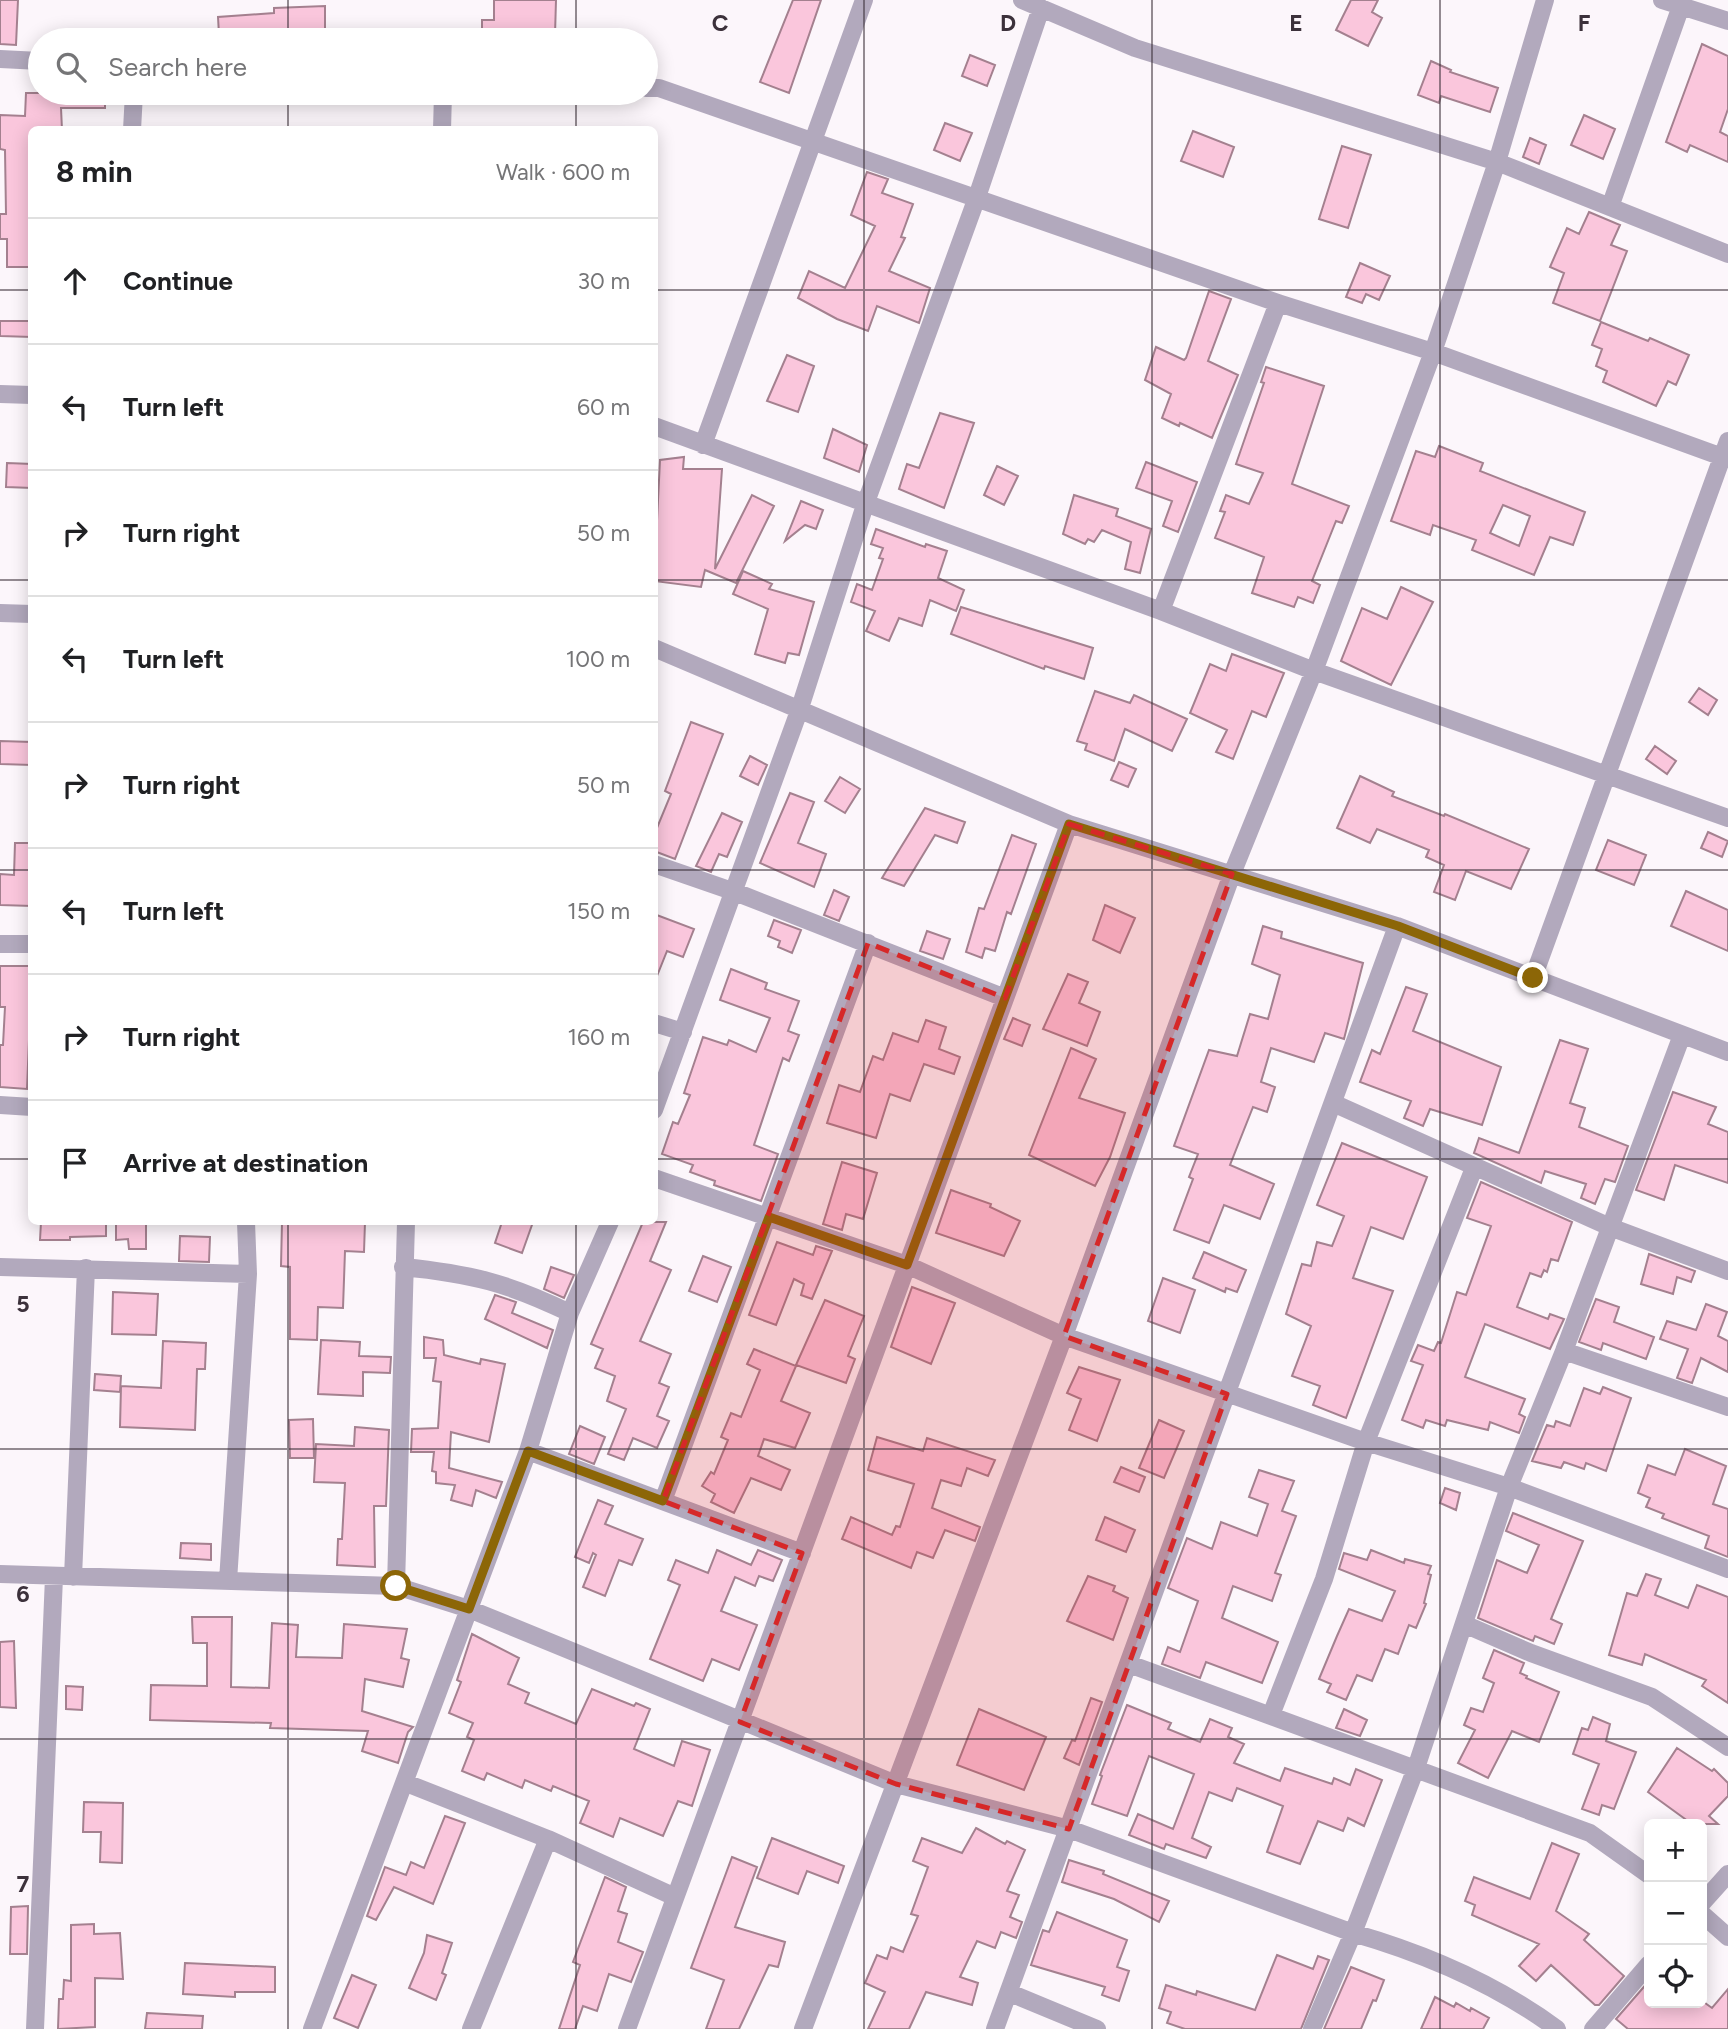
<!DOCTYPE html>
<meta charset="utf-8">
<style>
:root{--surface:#fff;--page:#f6f6f6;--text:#202124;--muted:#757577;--line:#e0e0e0}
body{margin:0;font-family:Figtree,sans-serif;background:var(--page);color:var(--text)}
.controls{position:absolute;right:21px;bottom:21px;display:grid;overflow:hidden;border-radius:10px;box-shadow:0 4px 18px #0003}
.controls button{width:63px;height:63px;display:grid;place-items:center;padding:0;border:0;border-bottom:2px solid var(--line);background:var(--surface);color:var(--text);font:35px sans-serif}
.stop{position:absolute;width:21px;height:21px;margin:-16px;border:5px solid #8c6607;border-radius:50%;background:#fff}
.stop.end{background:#8c6607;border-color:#fff;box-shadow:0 2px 7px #0008}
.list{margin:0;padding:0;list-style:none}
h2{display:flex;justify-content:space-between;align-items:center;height:91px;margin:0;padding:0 28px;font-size:30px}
h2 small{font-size:23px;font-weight:400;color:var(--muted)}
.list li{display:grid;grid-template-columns:46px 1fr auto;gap:21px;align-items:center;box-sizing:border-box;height:126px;padding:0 28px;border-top:2px solid var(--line)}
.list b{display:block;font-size:26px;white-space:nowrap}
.list em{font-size:23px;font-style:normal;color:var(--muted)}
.icon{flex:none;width:38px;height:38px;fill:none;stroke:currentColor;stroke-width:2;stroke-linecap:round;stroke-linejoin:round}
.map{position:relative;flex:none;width:1728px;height:2029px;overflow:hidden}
.search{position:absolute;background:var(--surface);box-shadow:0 4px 18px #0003;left:28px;top:28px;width:630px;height:77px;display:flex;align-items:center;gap:18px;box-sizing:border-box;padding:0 24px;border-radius:38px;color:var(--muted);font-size:26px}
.panel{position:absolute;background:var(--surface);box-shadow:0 4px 18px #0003;left:28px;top:126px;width:630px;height:1099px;border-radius:10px}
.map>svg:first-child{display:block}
.building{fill:#fac6dc;stroke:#a4808f;stroke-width:2;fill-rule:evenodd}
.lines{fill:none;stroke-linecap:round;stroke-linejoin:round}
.minor{stroke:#b2a9bd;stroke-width:18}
.route{stroke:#8c6607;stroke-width:9}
.marked{fill:#d62828;fill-opacity:0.2;stroke:#d62828;stroke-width:5;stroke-dasharray:14 9;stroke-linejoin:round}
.grid{fill:none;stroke:#3c313b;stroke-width:2;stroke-opacity:0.55}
.grid-label{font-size:23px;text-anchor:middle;font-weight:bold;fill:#3c313b;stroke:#fcf6fb;stroke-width:5;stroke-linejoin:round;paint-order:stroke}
</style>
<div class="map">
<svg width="1728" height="2029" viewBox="0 0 1728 2029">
<rect width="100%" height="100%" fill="#fcf6fb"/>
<path class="building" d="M0,0h18l-2,45 -16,-1z
M494,0h62l-1,35 -48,-2v7h-25v-20h12z
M793,0h28l-32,93 -29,-11z
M1351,0h27l-6,12 10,6 -14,28 -32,-16z
M325,6v34h-52v-8l-54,3 -1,-18 56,-4v-5z
M1702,44l26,12v53l-8,23 8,4v26l-38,-17 -3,7 -21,-10z
M970,55l25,10 -8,21 -25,-10z
M1431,61l20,9 -1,2 48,16 -8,24 -49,-16 -2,7 -21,-8z
M26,93h79v15h-44l1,22h-30v137h-25v-28h-7v-25h6l-1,-64 -5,-1v-34l25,1z
M1584,115l31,14 -12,30 -32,-14z
M945,123l27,10 -12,28 -26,-11z
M1193,131l41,16 -11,30 -42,-16z
M1530,138l16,7 -7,19 -16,-7z
M1342,146l29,9 -23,73 -29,-9z
M867,172l21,7 -6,14 31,11 -12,33 4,1 -16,33 41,17 -11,35 -42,-17 -9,25 -31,-12 -39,-21 11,-27 36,17 30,-62 -24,-11z
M1589,212l31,13 -9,20 16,6 -27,70 -47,-18 11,-30 -14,-6 17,-39 12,6z
M1360,263l30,13 -11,24 -13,-6 -4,9 -16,-6z
M1209,291l22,8 -23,62 30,14 -26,63 -32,-15 -1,3 -17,-8 9,-24 -26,-14 11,-33 28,13 2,-2z
M0,321h32v16l-32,-1z
M1601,322l47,19 2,-3 39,17 -13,30 -8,-4 -12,25 -53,-24 4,-11 -11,-5 6,-17 -10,-4z
M787,355l27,11 -16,46 -31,-11z
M1266,367l58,19 -32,98 57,22 -7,17 -6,-2 -24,60 8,4 -7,18 -15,-6 -4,10 -42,-14 12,-36 -49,-19 10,-26 -5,-1 6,-16 23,9 14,-31 -27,-9 28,-81 -3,-1z
M940,413l34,10 -30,85 -45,-19 8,-25 12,4z
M833,429l34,16 -8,27 -35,-14z
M1439,446l44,17 -3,8 105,41 -12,33 -23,-8 -16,38 -62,-25 4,-10 -43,-15 -3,10 -39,-14 25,-70 19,6zM1503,505l27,11 -11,30 -29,-13z
M684,457l-1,12h39l-7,100 37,-74 22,11 -38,77 -31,-13 -4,17 -47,-6 6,-121z
M1146,462l51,20 -19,50 -15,-6 9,-25 -36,-13z
M7,463l25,1v24l-26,-1z
M997,466l21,10 -14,29 -20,-10z
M1074,495l44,14 -2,7 35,13 -11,44 -15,-4 6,-27 -29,-12 -8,12 -6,-3 -3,5 -22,-10z
M801,501l22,9 -7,19 -11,-4 -20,16z
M876,529l49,18 1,-3 21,7 -9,27 26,12 -8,21 -26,-11 -8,26 -23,-8 -10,23 -23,-10 9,-20 -24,-9 6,-18 15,6 11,-31 -4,-1 4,-10 -12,-4z
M743,571l29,13 -3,5 45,13 -15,53 -11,-2 -3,10 -30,-9 13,-45 -35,-15z
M1401,587l32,15 -42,83 -50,-24 21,-53 25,11z
M961,607l132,41 -9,31 -39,-13 -1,3 -93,-35z
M1232,654l52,19 -18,44 -14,-6 -19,48 -17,-7 11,-22 -37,-17 20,-49 16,7z
M1699,688l18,12 -9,15 -19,-13z
M1095,691l35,12 4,-8 53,24 -15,32 -47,-22 -11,32 -29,-11 2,-6 -10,-3z
M691,722l32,12 -48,125 -21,-8v-16l17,-41 -6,-3z
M0,741l32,1v23l-32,-1z
M1655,746l21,15 -9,13 -21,-15z
M750,756l17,9 -9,20 -18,-9z
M1119,762l17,7 -8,18 -17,-7z
M1360,776l34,16 -2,4 52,20 1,-2 84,35 -18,40 -45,-18 -11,29 -21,-8 10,-27 -18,-8 3,-7 -52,-21 -7,14 -33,-15z
M840,777l20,12 -15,24 -20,-12z
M790,793l24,9 -16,41 28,11 -12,33 -54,-24z
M925,808l40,14 -8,21 -22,-8 -31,51 -22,-8z
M722,813l20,9 -15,35 -8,-3 -8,18 -15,-6z
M1708,832l20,9 -6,16 -21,-9z
M1012,835l24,9 -25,70 -4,-2 -12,39 -10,-3 -3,10 -16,-6 13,-44 5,1z
M1608,840l38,15 -12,30 -38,-15z
M15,843h17v63l-32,-1v-31l14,1z
M834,890l15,7 -10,24 -15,-6z
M1686,891l42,19v41l-57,-25z
M1105,905l30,13 -15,35 -27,-13z
M654,914l40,15 -11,28 -16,-6 -12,30z
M774,920l27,10 -9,23 -14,-6 2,-6 -12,-5z
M1263,926l19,6 -1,6 82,25 -19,76 -19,-6 -11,29 -43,-14 -10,34 14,5 -8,25 -14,-5 -23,58 44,19 -14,35 -36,-14 -15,38 -35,-13 19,-51 -4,-2 9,-23 -24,-8 35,-96 28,6 13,-42 18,5 12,-44 -28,-11z
M927,931l23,8 -7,20 -23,-8z
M0,966h32l-5,123 -27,-2v-42h3l2,-38h-5z
M731,969l36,14 -2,6 34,12 -11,30 11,4 -10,26 -6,-3 -29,87 24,9 -17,47 -47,-16 1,-4 -25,-9 3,-7 -31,-11 11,-32 5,2 12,-29 -6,-2 19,-56 24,8 2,-5 27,12 14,-34 -50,-18z
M1068,974l20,8 -9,21 21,9 -13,34 -44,-17z
M1406,987l21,7 -14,37 88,36 -19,58 -52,-16 -7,17 -19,-8 7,-17 -51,-19 12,-32 8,4z
M1013,1018l17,7 -8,21 -18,-7z
M926,1020l20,7 -7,22 21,8 -6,17 -30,-10 -14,37 -20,-7 -14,44 -49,-15 12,-38 21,7 13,-36 10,4 10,-27 25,9z
M1560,1040l28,9 -18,54 15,5 -6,19 49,19 -13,36 -10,-3 -10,25 -14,-6 5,-14 -41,-13 -4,12 -67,-30 5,-15 40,15z
M1071,1048l25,11 -17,39 46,15 -15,44 -15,29 -66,-31z
M1673,1092l43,15 -8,17 20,8v51l-53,-18 -11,35 -28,-10z
M1342,1143l85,34 -24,62 -32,-12 -18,51 40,13 -47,127 -33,-13 7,-19 -28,-10 19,-50 -25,-12 16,-50 9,2 6,-24 15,4 12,-30 -27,-11z
M842,1162l35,11 -14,46 -17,-5 -4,16 -19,-6z
M1481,1182l91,40 -14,39 -7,-2 -4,13 -3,-2 -3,7 -11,-4 -13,34 31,12 2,-5 14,5 -14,30 -65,-25 -20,53 60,22 -6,15 6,3 -6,16 -29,-11 -2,8 -41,-10 -2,6 -19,-6 -3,8 -21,-8 21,-55 -12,-4 7,-16 16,6 4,-9 3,1 16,-51 9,3 25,-69 -24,-8z
M951,1190l40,14 -1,3 30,14 -16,35 -68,-23z
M41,1222h65v14l-36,1v3h-30z
M116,1222h30v27h-17l-1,-10 -12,1z
M282,1222h83l-1,30 -19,-1 -2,57 -25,-1 -1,33 -27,-1v-72l-9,-1z
M502,1222h31l-11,31 -27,-10z
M643,1222h23l-16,39 21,9 -31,71 31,13 -12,29 10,4 -12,29 12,5 -12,27 -24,-10 -9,22 -16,-6 18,-45 -19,-8 8,-25 -20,-8 8,-19 -12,-5z
M180,1236l30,1 -1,25 -30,-1z
M777,1242l36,13 3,-9 16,5 -20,48 -11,-4 3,-11 -10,-5 -18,46 -27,-10z
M1204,1252l42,18 -9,22 -11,-4 -1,4 -32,-14z
M1649,1254l46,17 -4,11 -14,-5 -4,17 -32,-10z
M703,1256l28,11 -14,35 -28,-11z
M551,1267l23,8 -10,23 -20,-9z
M1163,1278l32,12 -15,43 -32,-12z
M912,1287l43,16 -24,61 -40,-17z
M113,1292l45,2 -2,41 -44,-1z
M495,1295l21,7 -4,11 41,17 -6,18 -62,-29z
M1596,1299l23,8 -5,15 40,15 -8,22 -43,-16 -2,7 -22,-8z
M825,1300l39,16 -16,40 7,3 -9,24 -50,-18z
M1706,1304l21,8 -9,24 10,5v31l-27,-14 -9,25 -15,-5 11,-29 -28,-10 7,-18 29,9z
M424,1337l19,3 1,15 36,9 1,-5 24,5 -16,78 -38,-10 -2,36 53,14 -6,16 -20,-8 -4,16 -21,-6 4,-15 -19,-2v-11l-4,-1 2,-19h-23l1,-23 26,-1 3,-46 -8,-1 3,-23h-12z
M321,1340l39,2 -1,14 32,1 -1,16 -27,-1v24l-45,-2z
M163,1341l43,2 -1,26h-8l-2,61 -75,-3 1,-41 40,2z
M754,1349l42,17 -15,35 29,12 -15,35 -31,-9 -6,17 32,14 -9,20 -30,-12 -17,35 -23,-11 4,-8 -13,-8 9,-14 3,2 14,-34 -7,-3 10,-24 10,4 19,-47 -13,-6z
M1079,1367l41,13 -23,61 -28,-11 12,-31 -14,-6z
M95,1374l26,2 -1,16 -26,-2z
M1603,1387l28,11 -25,73 -20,-8 -2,6 -20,-7 -3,6 -29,-7 15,-36 7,2 2,-6 14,5 14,-38 16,6z
M313,1419l1,39h-24l-1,-38z
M1159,1420l25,11 -20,47 -25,-10z
M580,1426l25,11 -11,27 -25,-10z
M355,1427l34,3 -3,76h-12l1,61 -38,-2 1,-26h4l3,-56 -31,-1 2,-38 38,2z
M877,1437l46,14 4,-13 68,22 -7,16 -21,-8 -6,18 -20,-6 -9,28 48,19 -5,14 -30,-11 -12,28 -16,-6 -6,16 -69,-29 9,-22 41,18 4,-9 4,1 14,-43 -46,-14z
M1685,1449l41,17 -13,38 15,5v48l-23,-9 4,-12 -47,-18 2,-4 -18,-7 4,-9 -12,-5 10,-28 27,10z
M1121,1467l24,10 -6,15 -25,-10z
M1259,1470l35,11 -12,30 14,5 -21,57 6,2 -9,26 -39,-15 -11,32 56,24 -16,41 -56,-21 -6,16 -38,-14 6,-17 12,5 18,-51 -30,-13 19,-50 25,11 9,-27 36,14 11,-32 -19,-7z
M1445,1488l15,5 -4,17 -16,-7z
M598,1500l15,6 -8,18 38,15 -11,26 -13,-5 -14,36 -22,-9 13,-32 -3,-2 -4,10 -14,-6z
M1513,1513l70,28 -32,78 11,5 -8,20 -19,-8 -2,5 -55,-23 19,-58 30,13 12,-28 -33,-14z
M1105,1517l30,13 -9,22 -30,-12z
M181,1543l30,1v16l-31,-2z
M717,1550l34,15 7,-15 24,10 -9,21 -14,-5 -4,10 -20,-9 -14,34 36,14 -18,45 -27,-11 -9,22 -53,-22 30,-74 -12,-5 8,-20 32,13z
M1371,1550l33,13 1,-4 26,7 -3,8 3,1 -7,28 2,1 -10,24 -7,-3 -11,29 -13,-5 -13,32 -15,-6 -11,25 -19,-8 4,-8 -12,-5 18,-43 12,-27 33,12 13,-30 -56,-22 5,-16 23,7z
M1646,1574l15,5 -6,16 33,13 9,-23 31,12v106l-26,-17 4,-6 -61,-26 -3,11 -33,-10 18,-62 10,3z
M1088,1576l27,10 -2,5 15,7 -15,42 -46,-19z
M192,1617h40l-1,70 38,1 3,-65 26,2 -2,32 46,1 2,-34 63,5 -6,29 8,2 -6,27 -38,-8 -3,32 51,16 -5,5 -10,31 -36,-12 6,-20 -98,-3 1,-5 -121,-3 1,-35 56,1v-43h-14z
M472,1634l47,24 -11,26 21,9 -4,10 51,21 16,-35 42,17 2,-3 14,6 -16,40 40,17 8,-25 28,9 -18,56 -14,-5 -15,35 -43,-18 -7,19 -33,-14 9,-22 -36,-15 -2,5 -26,-11 -3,8 -35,-15 -3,7 -22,-9 12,-31 -7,-3 6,-14 -24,-10 12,-31 -4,-2z
M14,1641l2,67 -16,-1v-65z
M1494,1650l30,13 -4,10 7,3 -1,2 33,14 -20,50 -27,-11 -24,47 -30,-15 17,-33 -11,-5 7,-17 12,4 11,-29 -11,-5z
M66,1686l17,1 -1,23 -16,-1z
M1091,1698l11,4 -23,63 -15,-7 8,-18 3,1z
M1127,1705l44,18 -3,6 32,13 10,-23 22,9 -4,9 16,7 -10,19 46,18 5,-13 47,16 2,-6 16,7 6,-16 26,11 -18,46 -16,-8 -5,13 -25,-10 -18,43 -33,-12 16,-46 -46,-18 -5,13 -23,-9 -17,46 19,9 -5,11 -40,-14 -2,5 -35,-14 9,-21 35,15 21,-55 -45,-18 -22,60 -35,-12 10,-28 -2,-1z
M979,1709l67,28 -22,53 -67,-25z
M1344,1709l23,11 -7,16 -24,-8z
M1593,1717l17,7 -4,17 30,11 -22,57 -12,-4 -3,10 -17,-6 17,-45 -26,-10 9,-26 6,2z
M1677,1748l35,23 2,-2 14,14v13l-19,20 9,8h-26l-44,-32z
M84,1802l39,1 -1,60 -22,-1 1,-30h-18z
M445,1816l20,7 -32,81 -39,-17 -18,33 -9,-4 18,-49 21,8 5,-13 13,6z
M976,1828l29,16 2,-3 18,9 -18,41 12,4 -9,22 12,5 -6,16 -15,-6 -6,16 -18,-7 -17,36 18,6 -6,22 -46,-13 -17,37h-41l17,-37 -20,-9 12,-28 10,4 4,-12 12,5 15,-36 -7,-2 17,-47 -15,-6 9,-23 40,15z
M772,1838l72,28 -6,17 -31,-12 -9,23 -41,-16z
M1552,1843l27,11 -23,57 33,23 -5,6 40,36 -25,29h-4l-44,-40 -15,16 -17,-15 20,-22 -67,-29 3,-10 -10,-4 9,-24 56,22z
M732,1857l25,10 -22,60 50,15 -7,25 -9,-2 -30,64h-33l18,-49 -33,-12z
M1069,1860l35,11 -1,3 66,27 -10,21 -45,-23 -52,-17z
M605,1877l21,10 -8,24 9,3 -9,28 25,10 -12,30 -22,-8 -12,37 -14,-5 -8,23h-16l21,-64 -7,-3z
M28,1906l-1,48h-17l1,-47z
M1057,1912l70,28 -10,27 12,4 -10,30 -17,-6 3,-8 -74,-22 12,-35 6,2z
M94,1924v10l26,-1 3,46 -28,-1v49l-37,2 1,-30h4l1,-19 7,1v-56z
M427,1935l25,8 -10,30 4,2 -10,25 -27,-12 15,-35z
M1277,1955l36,14 5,-13 11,4 -28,69h-116l-18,-6 4,-11 -12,-4 7,-23 30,10 1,-4 58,19z
M185,1963l90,4v25h-40v5l-52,-3z
M1351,1967l33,13 -8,21 -3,-1 -12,29h-37z
M352,1975l24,10 -18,43 -24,-10z
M1649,1981v22h56l7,5 16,-19v40h-100l-12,-10z
M1435,1997l19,10 2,-4 14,8 1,-3 18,10 -6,11h-62z
M147,2013l56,3 -1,13h-57z"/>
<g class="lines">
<path class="minor" d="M1022,0l113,48 362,114 231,92
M1662,0l66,21
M0,59l40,2
M646,88h13l619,215 155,49 295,107
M132,130l2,-37
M442,130l1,-37
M1610,207l71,-201
M0,394l32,1
M654,426l507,185 153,60 414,147
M703,445l161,-445
M1161,611l117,-308
M0,613l32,1
M654,648l415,176 328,102 331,126
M654,864l81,28 270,106
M0,944h32
M1533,978l195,-537
M654,1023l29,9
M1333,1103l277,124 118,44
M0,1105l32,2
M654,1110l145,-399 66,-206 111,-305 65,-192
M654,1178l253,87 157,71 302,106 143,45 219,82
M0,1267l248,7
M403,1267c69,7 105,16 167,46
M1564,1351l164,56
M528,1451l274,102
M663,1501l205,-558
M0,1574l396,12 73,23 427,175 173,45 284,104c73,21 143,51 204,96
M73,1577l13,-309
M228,1581l20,-307 -2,-52
M396,1586l10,-364
M1464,1624l67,29 121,44 76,50
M1129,1664l461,169 59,42
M1271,1715l53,-136 42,-137 108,-274
M406,1783l142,56 127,58
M1702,1903l26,-29
M1702,1914l26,23
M1010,1993l87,36
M35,2029l19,-452
M312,2029l216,-578 42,-138 40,-91
M471,2029l77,-190
M627,2029l442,-1205
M803,2029l261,-693 168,-462 82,-203 119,-319 64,-190 48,-162
M995,2029l402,-1103
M1312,2029l41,-96 63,-165 93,-281 55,-136 118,-316
M1593,2029l56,-65"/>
</g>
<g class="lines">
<path class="route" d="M396,1586l73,23 59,-158 135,50 106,-284 138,48 162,-441 329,102 135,52"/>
</g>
<path class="marked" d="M1069,824l163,50 -168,462 163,58 -158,435 -173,-45 -156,-62 62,-169 -139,-52 205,-558 137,55z"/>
<path class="grid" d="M288,0v40M576,0v40M864,0v2029M1152,0v2029M1440,0v2029M288,93v37M576,93v37M0,290h32M654,290h1074M0,580h32M654,580h1074M0,870h32M654,870h1074M0,1159h32M654,1159h1074M288,1222v807M576,1222v807M0,1449h1728M0,1739h1728"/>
<g class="grid-label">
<text x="720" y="31">C</text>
<text x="1008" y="31">D</text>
<text x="1296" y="31">E</text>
<text x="1584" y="31">F</text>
<text x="23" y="1312">5</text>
<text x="23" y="1602">6</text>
<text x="23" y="1892">7</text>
</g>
</svg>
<div class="controls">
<button>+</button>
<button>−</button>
<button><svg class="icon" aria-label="locate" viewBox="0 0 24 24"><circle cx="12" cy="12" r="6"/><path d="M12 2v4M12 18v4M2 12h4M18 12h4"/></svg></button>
</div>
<div class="stop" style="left:396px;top:1586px"></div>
<div class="stop end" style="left:1533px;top:978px"></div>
<div class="search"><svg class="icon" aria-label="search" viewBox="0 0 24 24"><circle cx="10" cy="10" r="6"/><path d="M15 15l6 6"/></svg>Search here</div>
<section class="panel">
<h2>8 min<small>Walk · 600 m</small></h2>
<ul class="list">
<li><svg class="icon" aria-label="ahead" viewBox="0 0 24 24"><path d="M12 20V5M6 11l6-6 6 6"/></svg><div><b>Continue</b></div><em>30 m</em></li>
<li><svg class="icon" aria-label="left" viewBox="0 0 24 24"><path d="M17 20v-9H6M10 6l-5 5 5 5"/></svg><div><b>Turn left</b></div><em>60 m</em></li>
<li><svg class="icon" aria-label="right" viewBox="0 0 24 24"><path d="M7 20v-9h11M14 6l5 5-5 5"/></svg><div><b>Turn right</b></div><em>50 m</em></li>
<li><svg class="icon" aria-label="left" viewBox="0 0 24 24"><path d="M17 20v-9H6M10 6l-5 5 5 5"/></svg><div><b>Turn left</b></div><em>100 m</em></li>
<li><svg class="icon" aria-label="right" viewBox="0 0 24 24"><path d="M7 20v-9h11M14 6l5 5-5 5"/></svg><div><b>Turn right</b></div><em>50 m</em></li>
<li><svg class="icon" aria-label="left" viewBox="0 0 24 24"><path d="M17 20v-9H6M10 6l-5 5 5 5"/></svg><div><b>Turn left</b></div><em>150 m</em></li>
<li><svg class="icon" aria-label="right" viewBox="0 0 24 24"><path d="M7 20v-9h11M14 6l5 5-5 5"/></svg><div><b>Turn right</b></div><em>160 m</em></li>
<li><svg class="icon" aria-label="arrive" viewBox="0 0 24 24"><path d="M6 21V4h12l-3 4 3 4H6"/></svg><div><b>Arrive at destination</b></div></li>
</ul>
</section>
</div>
